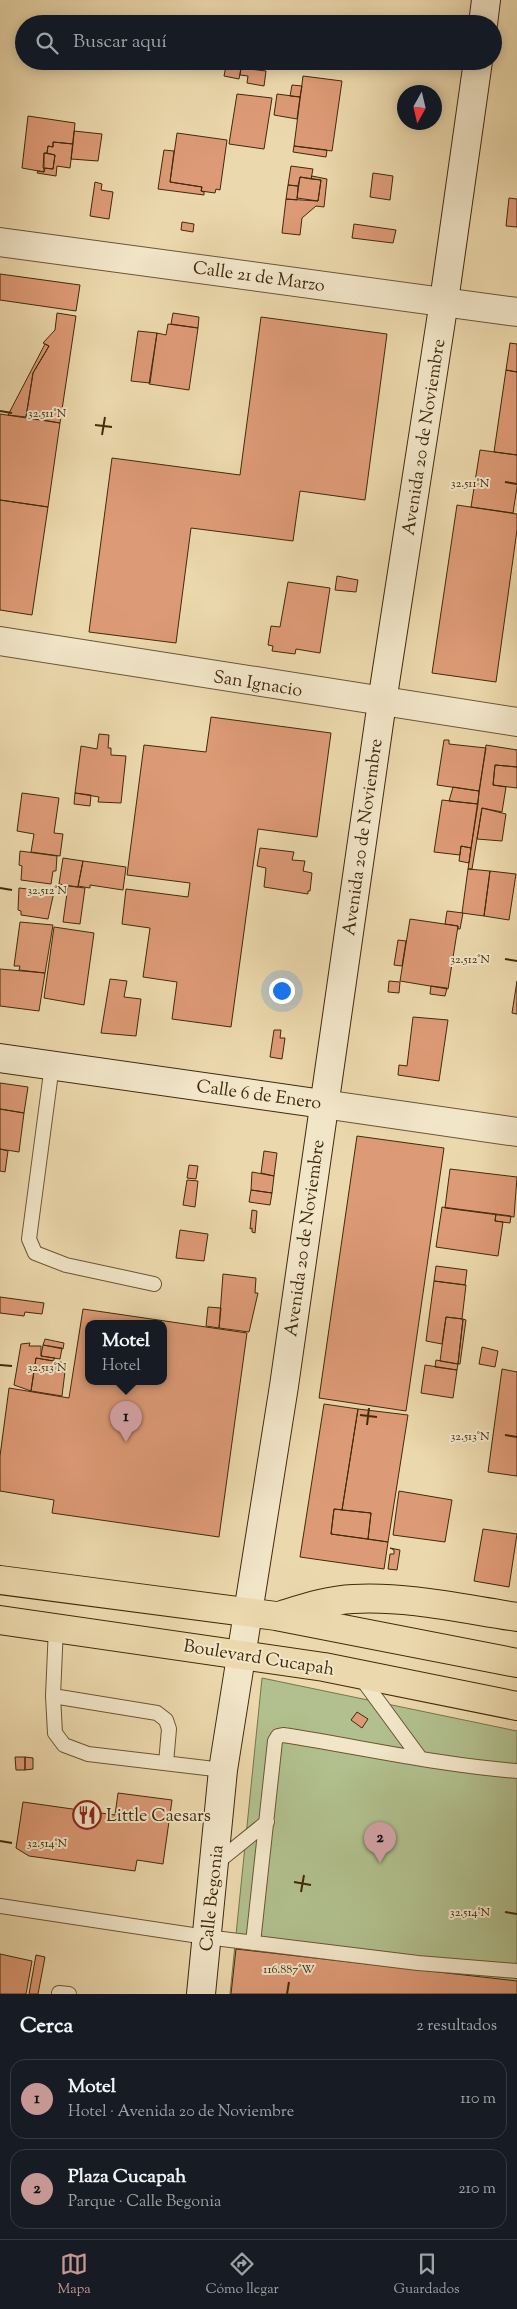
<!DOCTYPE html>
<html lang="es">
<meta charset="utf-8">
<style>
:root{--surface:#171b24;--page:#242831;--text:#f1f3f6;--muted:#9ea1a6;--line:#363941;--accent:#c59692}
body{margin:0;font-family:"Sorts Mill Goudy",serif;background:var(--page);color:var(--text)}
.compass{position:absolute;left:397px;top:85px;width:45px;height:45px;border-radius:50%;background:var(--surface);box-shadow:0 2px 12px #0003;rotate:188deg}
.you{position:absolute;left:281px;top:990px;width:18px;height:18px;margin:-12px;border:4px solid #fff;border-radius:50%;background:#1a73e8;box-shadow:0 0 0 8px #1a73e833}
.badge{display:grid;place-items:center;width:32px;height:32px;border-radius:50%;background:var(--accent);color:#111;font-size:16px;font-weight:700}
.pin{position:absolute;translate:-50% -41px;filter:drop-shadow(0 1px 2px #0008)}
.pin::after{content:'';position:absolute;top:26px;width:18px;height:15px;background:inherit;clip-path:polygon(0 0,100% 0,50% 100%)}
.popup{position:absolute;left:85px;top:1320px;width:82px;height:65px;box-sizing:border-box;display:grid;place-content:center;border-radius:10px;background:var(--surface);filter:drop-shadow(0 1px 4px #0005);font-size:16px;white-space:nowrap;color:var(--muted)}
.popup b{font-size:19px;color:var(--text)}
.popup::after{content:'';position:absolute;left:50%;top:100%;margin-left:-10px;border:10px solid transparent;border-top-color:var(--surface)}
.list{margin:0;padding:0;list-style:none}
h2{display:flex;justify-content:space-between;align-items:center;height:65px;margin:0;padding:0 20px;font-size:21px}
h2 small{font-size:16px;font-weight:400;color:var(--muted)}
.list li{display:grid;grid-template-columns:32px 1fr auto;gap:15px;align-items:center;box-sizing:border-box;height:80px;margin:0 10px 10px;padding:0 10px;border:1px solid var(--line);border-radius:15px}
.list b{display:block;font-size:19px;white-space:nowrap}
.list p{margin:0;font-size:16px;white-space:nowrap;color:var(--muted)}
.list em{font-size:16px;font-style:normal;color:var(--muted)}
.icon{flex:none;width:28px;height:28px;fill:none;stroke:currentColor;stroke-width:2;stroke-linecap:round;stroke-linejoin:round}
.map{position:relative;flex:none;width:517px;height:1994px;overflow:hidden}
.search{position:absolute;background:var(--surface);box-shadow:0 2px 12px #0003;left:15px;right:15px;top:15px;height:55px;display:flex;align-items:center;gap:12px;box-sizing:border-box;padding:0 18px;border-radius:28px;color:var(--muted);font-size:19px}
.sheet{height:245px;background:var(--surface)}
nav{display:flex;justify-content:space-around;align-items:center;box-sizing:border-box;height:70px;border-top:1px solid var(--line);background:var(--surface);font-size:14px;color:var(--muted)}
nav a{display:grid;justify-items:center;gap:2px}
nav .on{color:var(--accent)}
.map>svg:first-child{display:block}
.green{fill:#b1c08e;stroke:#79754c}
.building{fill:#dd9a76;stroke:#412a0a;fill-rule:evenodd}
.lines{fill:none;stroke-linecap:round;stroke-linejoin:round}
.lane-casing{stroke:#6c5632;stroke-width:16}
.street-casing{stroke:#6c5632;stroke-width:30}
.secondary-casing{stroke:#412a0a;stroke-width:30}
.primary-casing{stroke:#412a0a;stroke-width:30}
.lane{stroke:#f2e6c9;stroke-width:14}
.street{stroke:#f2e6c9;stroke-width:28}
.secondary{stroke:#f2e6c9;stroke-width:28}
.primary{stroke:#ebd8ac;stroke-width:28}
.ticks{fill:none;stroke:#412a0a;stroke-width:2}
.labels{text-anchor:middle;stroke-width:4;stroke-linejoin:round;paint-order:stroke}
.street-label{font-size:18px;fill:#412a0a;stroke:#f2e6c9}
.poi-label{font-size:18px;fill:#412a0a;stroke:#f2e6c9;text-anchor:start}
.ticks-label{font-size:12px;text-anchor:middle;fill:#412a0a;stroke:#f2e6c9;stroke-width:4;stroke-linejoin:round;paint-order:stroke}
</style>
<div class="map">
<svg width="517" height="1994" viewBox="0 0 517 1994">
<rect width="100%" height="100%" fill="#ebd8ac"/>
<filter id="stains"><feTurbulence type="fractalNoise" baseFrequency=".004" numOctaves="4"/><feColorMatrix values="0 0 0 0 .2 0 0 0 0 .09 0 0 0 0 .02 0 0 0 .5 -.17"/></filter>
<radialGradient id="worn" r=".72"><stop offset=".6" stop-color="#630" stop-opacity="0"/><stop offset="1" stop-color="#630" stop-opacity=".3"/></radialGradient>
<path class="green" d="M262,1678l255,53v263h-287z"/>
<path class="building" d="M226,66l15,2 -2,11 -15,-3z
M241,68l25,3 -2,15 -17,-3 1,-7 -8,-1z
M303,76l39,5 -10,70 -38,-5z
M292,85l10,1 -2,11 -10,-1z
M237,94l35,4 -8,51 -35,-5z
M277,94l23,3 -3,22 -23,-4z
M28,116l47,7 -2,21 -20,-2v5l-5,-1 -1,7h-3v19l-22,-4z
M74,131l28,3 -4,27 -27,-2z
M177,133l50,7 -7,50 -4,-1 -1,4 -14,-2 1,-4 -32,-5z
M53,142l20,2 -3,24 -13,-2 -1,10 -19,-3 1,-2 6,1 1,-4 8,1 2,-14 -8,-2 1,-7 5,1z
M294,146l33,4 -1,7 -33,-5z
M164,150l10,1 -4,31 32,5 -1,4 3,1v3l-46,-6z
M44,153l11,2 -2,14 -10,-1z
M291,166l22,3 -2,10 -11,-2 -2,9 -10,-1z
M373,173l20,3 -3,24 -20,-3z
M312,176l15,3 -3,28 -8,-1 -14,12 -2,17 -18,-2 4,-34 32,2 3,-21 -10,-1z
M300,177l21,3 -3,21 -21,-3z
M95,182l7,2 -1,6 12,2 -4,27 -19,-3z
M288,185l10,1 -1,14 -11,-1z
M509,198l8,1v28l-11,-1z
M182,222l12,2 -1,8 -12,-2z
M354,224l42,6 -3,13 -41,-5z
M0,274l80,11 -4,26 -76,-11z
M57,313l19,3 -16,107 -34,-6 7,-44 16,-27 -6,-3 12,-13z
M173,313l26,4 -1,11 -27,-4z
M261,317l126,17 -22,166 -65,-9 -7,50 -102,-13 -15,115 -87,-11 23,-174 128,17z
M168,324l30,4 -9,62 -40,-6 8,-51 9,2z
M138,331l19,2 -7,50 -19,-2z
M510,343l7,1v28l-11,-2z
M45,344l4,2 -16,27 -7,44 -18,-2z
M506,370l11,2v83l-23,-3z
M0,414l60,9 -12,84 -48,-7z
M480,450l37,5v32l-4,26 -42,-6z
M0,500l48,7 -16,108 -32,-5z
M457,505l60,9v16l-21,152 -64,-9z
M337,576l21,4 -2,12 -21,-2z
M288,582l42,6 -10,65 -24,-4 -1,5 -23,-3 1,-5 -5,-1 3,-19 9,1z
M211,717l120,16 -14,104 -59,-8 -27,198 -59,-8 5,-37 -34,-5 7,-49 -28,-4 4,-35 62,8 2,-14 -63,-8 17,-130 62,7z
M99,734l10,1 -1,13h3v7l15,1 -5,47 -23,-1 1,-5 -24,-4 6,-47 16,3z
M444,740h5v4l37,4 -7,43 -42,-6z
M486,745l31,5v17l-22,-2 -2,20 13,2 -4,25 -20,-4 -10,61h-4z
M495,765l22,2v21l-24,-3z
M453,787l26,4 -1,13 -29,-3z
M22,793l37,5 -5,35 9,1 -3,22 -29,-4 3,-18 -17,-3z
M75,793l16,2 -1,11 -16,-2z
M442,800l36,4 -7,44 -10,-2 -1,9 -26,-3z
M482,808l24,6 -4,27 -25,-2z
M461,846l10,2 -2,15 -10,-2z
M260,848l34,4 -2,8 13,1 -2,10 9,2 -2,18h-2v3l-44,-7 2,-19 -9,-2z
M20,851l37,5 -1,15h-3l-2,13 -30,-4 1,-14 -3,-1z
M63,858l20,3 -5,26 -19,-3z
M83,861l43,6 -3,23 -33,-5v3l-12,-2z
M468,869l22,2 -6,45 -22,-3z
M490,871l26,3 -7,46 -25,-4z
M68,886l17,2 -5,36 -17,-2z
M19,888l35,4 -6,27 -27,-4v-4l-3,-1z
M447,911l16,2 -3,16h-2v-3l-13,-2z
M410,919l48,7 -10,63 -48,-8z
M20,922l33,3 -8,48 -26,-3 1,-4h-6z
M54,927l40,6 -10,72 -40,-7z
M398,940l8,1 -4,25 -8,-1z
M0,969l45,4 -6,38 -39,-5z
M110,979l17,2 -3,16 17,2 -5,37 -35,-3z
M389,981l11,1 -1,11 -11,-1z
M517,981v33l-5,-1z
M431,986l16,2 -2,8 -15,-2z
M413,1017l35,3 -9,61 -41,-6 1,-10 8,1z
M274,1030h7l-1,8h5l-3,21 -12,-2z
M0,1083l28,4 -4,26 -24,-4z
M0,1109l24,4 -5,39 -19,-3z
M357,1136l87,12 -38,263 -87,-13z
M0,1149l8,2 -3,21 -5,-1z
M264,1151l13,2 -3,23 -13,-3z
M189,1165l9,1 -2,13 -9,-1z
M450,1169l67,8 -3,40 -69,-9z
M252,1172l22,4 -2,17 -21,-3z
M187,1180l11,1 -3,26 -12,-2z
M251,1190l21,3 -2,12 -21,-3z
M442,1207l54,7 -1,7 8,1 -5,34 -62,-9z
M252,1210l5,1 -2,22 -3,-1v-4l-2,1z
M496,1214l15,2 -1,7 -15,-2z
M180,1230l28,4 -4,27 -28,-3z
M436,1266l31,4 -2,15 -31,-4z
M223,1274l33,4 -1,15h3l-9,39 -30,-4z
M434,1281l32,4 -4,34 -16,-2 -4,27 -16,-3z
M0,1297l44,6 -2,11 -17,-2 -1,4 -24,-3z
M208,1307l13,1 -2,20 -13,-2z
M83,1309l164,24 -28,204 -167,-24 2,-13 -54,-9v-35l9,-68 60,10zM88,1323h76v58h-76z
M446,1317l17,2 -5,45 -18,-3z
M463,1319l3,1 -6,44h-2z
M45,1339l19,4 -1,6 -20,-4z
M30,1343l-1,3h12v10l14,2 -2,3 -17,-3 -5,33 -17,-6 7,-41z
M43,1345l19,3 -2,11 -19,-3z
M482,1347l16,4 -3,16 -16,-3z
M36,1358l30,5 -4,33 -31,-5z
M436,1360l22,4 -1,6 -22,-3z
M425,1365l32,5 -4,28 -32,-5z
M502,1369l15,3v104l-29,-4z
M324,1404l34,5 -16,101 -8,-1 -3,25 57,8 -4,27 -84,-12z
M358,1409l50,6 -20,127 -20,-3 3,-26 -29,-3z
M399,1491l53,9 -7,42 -52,-7z
M334,1509l37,4 -3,26 -37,-5z
M483,1529l34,5 -8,53 -35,-6z
M390,1548l10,2 -3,20 -9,-1 2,-15h4v-4z
M357,1712l11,7 -6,9 -11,-8z
M15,1757h10v13h-9z
M25,1757l8,1v11l-8,1z
M118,1793l54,7 -9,64 -26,-4 -2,11 -106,-15 -13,-8 7,-46 92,13z
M236,1949l281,32v13h-286z
M0,1954l32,7 -6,33h-26z
M36,1955l9,2 -7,37h-9z"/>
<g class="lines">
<defs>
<path id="lane" d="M52,1065l-23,174 6,14 31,12 88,19
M56,1627l-3,69 2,37 9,12 24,9 135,16
M359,1675l61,83
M53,1696l104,17 9,7 3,9 -3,34
M215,1864l52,-42
M0,1906l206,31 212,26 99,8
M253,1943l22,-202 3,-5 5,-1c78,12 155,30 234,36
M59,1993l10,1"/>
<path id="street" d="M0,242l517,70
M0,641l517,81
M323,1104l194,28"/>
<path id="secondary" d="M483,24l3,-24
M0,1058l323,46
M201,1994l22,-224 61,-384 98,-684 62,-401 34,-240"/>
<path id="primary" d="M0,1580l276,36 241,47
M282,1615c23,-7 47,-15 71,-16 55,-3 110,10 164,18
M0,1620l324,47 193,39"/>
</defs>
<use href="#lane" class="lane-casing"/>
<use href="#street" class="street-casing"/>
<use href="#secondary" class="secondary-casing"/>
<use href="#primary" class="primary-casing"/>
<use href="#lane" class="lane"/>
<use href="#street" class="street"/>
<use href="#secondary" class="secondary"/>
<use href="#primary" class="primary"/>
</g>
<path class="ticks" d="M0,411l12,2M95,425l17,2M102,435l3,-18M505,482l12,2M0,888l12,2M505,959l12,2M0,1365l12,1M360,1415l17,2M367,1425l2,-17M505,1435l12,2M0,1841l12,2M294,1882l17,3M301,1892l3,-17M505,1912l12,2M287,1994l2,-12"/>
<defs>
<symbol id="restaurant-ring" viewBox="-11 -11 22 22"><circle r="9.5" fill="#f2e6c9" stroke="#8f2418" stroke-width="1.5"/><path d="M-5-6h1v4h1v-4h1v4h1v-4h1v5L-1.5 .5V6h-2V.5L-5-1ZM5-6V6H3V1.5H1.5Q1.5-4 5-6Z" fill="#8f2418"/></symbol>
</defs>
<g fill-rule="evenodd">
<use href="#restaurant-ring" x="71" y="1799" width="32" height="32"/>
</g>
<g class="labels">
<g class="street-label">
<text transform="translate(259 276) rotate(8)" y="6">Calle 21 de Marzo</text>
<text transform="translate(423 437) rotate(-81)" y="6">Avenida 20 de Noviembre</text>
<text transform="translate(258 683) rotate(9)" y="6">San Ignacio</text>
<text transform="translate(362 837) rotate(-82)" y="6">Avenida 20 de Noviembre</text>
<text transform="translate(259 1094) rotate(8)" y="6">Calle 6 de Enero</text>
<text transform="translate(304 1238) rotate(-82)" y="6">Avenida 20 de Noviembre</text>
<text transform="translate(259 1657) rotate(9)" y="6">Boulevard Cucapah</text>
<text transform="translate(211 1898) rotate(-84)" y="6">Calle Begonia</text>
</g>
<g class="poi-label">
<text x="106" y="1821">Little Caesars</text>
</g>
</g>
<g class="ticks-label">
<text x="47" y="417">32.511°N</text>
<text x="470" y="487">32.511°N</text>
<text x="47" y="894">32.512°N</text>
<text x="470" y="963">32.512°N</text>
<text x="47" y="1371">32.513°N</text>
<text x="470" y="1440">32.513°N</text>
<text x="47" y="1847">32.514°N</text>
<text x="470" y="1916">32.514°N</text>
<text x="289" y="1973">116.887°W</text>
</g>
<rect width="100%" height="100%" filter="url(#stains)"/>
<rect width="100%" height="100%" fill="url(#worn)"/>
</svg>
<svg class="compass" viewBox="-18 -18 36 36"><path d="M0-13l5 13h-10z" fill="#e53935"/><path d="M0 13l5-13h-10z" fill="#9ea1a6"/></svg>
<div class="you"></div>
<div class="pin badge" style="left:126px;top:1442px">1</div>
<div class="popup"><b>Motel</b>Hotel</div>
<div class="pin badge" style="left:380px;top:1863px">2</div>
<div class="search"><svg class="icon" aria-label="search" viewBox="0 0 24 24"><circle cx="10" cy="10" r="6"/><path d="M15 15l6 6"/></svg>Buscar aquí</div>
</div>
<section class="sheet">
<h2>Cerca<small>2 resultados</small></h2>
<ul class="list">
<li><span class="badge">1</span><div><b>Motel</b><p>Hotel · Avenida 20 de Noviembre</p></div><em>110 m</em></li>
<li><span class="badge">2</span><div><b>Plaza Cucapah</b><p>Parque · Calle Begonia</p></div><em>210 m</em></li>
</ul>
</section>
<nav>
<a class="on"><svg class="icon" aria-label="map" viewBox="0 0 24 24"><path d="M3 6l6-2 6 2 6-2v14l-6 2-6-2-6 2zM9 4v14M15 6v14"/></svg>Mapa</a>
<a><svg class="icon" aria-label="directions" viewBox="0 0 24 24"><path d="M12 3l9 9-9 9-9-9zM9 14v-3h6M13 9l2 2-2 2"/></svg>Cómo llegar</a>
<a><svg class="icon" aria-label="saved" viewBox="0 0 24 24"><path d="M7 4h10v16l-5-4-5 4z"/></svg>Guardados</a>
</nav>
